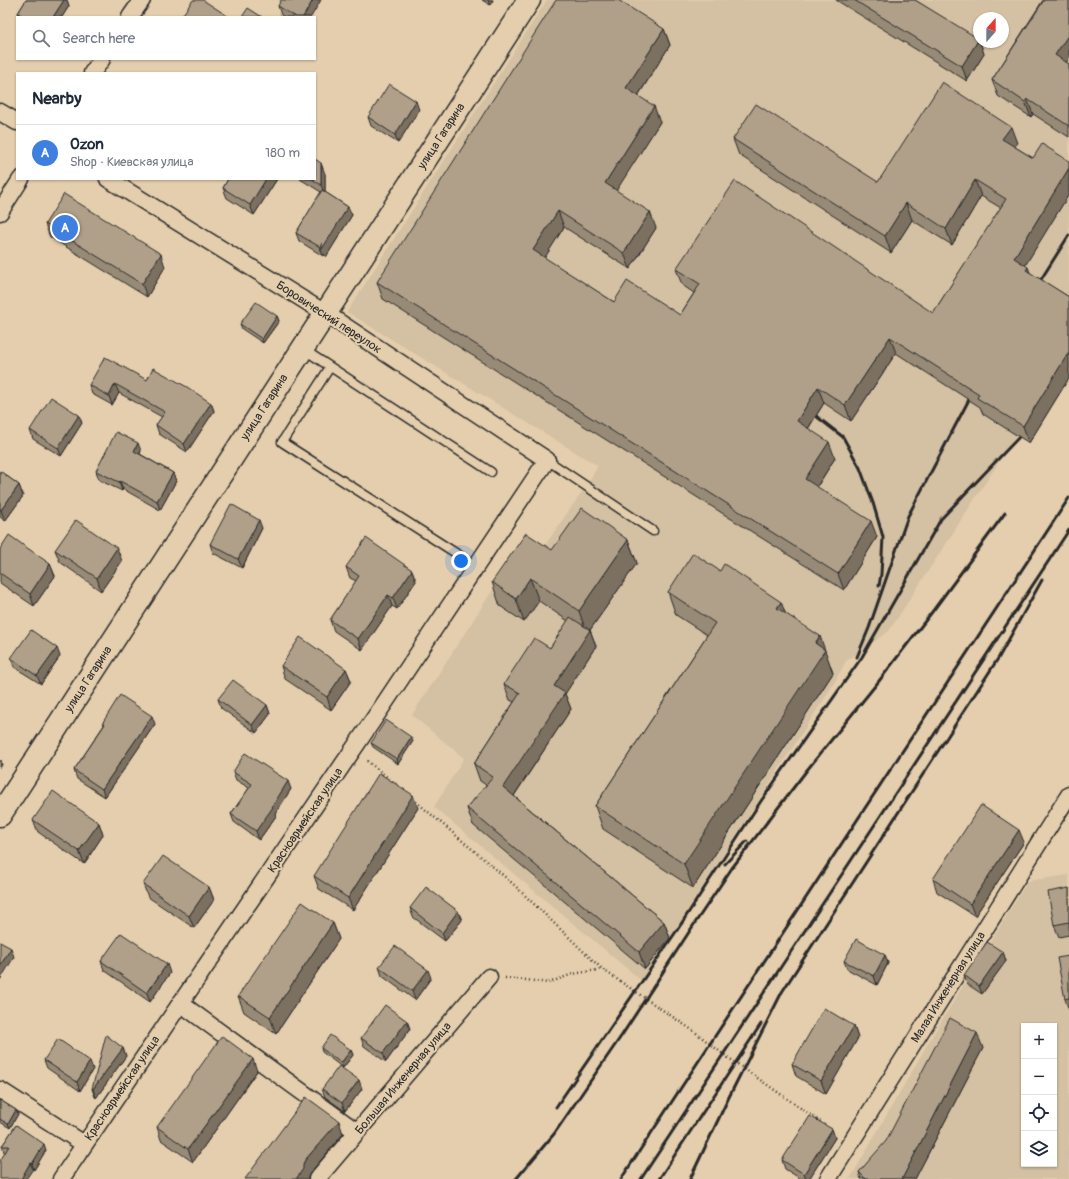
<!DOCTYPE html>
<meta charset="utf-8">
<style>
:root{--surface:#fff;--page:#f6f6f7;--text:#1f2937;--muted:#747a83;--line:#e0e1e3;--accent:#d93025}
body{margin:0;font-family:Pangolin,sans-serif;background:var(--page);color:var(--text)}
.controls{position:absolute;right:12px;bottom:12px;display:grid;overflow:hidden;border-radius:0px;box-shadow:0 1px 3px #0004}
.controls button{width:36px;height:36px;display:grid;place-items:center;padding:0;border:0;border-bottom:1px solid var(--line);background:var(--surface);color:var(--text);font:20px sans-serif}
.compass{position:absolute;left:973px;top:12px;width:36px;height:36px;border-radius:50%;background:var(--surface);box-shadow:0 1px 3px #0004;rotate:21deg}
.you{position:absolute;left:461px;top:561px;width:14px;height:14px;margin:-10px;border:3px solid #fff;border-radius:50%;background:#1a73e8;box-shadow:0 0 0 6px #1a73e833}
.badge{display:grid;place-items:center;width:26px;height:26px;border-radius:50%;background:var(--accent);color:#fff;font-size:13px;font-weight:700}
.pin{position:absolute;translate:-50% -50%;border:2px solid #fff;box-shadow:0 1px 4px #0006}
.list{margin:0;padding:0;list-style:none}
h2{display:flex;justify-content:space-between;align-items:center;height:52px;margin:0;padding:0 16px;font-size:17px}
h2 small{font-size:13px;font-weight:400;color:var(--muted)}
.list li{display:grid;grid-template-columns:26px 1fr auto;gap:12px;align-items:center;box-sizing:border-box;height:56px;padding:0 16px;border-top:1px solid var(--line)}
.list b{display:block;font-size:15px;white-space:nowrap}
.list p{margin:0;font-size:13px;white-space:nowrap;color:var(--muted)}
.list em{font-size:13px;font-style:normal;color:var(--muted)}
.icon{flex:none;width:22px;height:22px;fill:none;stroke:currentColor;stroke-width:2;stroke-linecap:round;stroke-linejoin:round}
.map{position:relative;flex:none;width:1069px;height:1179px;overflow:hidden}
.search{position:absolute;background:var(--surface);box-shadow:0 1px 3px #0004;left:16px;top:16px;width:300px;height:44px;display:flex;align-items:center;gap:10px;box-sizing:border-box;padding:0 14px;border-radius:0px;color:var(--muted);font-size:15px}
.panel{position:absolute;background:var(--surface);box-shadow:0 1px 3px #0004;left:16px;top:72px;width:300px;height:108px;border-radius:0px}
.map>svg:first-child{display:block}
.built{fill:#d4c0a2;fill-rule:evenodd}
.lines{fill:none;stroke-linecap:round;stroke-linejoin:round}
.lane-casing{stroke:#2b2b2b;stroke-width:11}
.street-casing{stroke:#2b2b2b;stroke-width:19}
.secondary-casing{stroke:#2b2b2b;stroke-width:25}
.path{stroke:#2b2b2b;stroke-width:2.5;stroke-dasharray:1 3;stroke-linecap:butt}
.lane{stroke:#e4cead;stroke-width:8}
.street{stroke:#e4cead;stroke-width:16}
.secondary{stroke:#e4cead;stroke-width:22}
.rail{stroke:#2b2b2b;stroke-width:3}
.wall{fill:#978a76;stroke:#2b2b2b}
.shaded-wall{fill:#7b7060;stroke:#2b2b2b}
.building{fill:#b0a089;stroke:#2b2b2b}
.labels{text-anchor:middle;stroke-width:4;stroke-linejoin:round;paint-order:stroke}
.street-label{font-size:12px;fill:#2b2b2b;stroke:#e4cead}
</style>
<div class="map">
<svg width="1069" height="1179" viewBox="0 0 1069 1179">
<rect width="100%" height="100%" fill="#e4cead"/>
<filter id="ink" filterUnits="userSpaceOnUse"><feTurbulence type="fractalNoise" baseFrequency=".025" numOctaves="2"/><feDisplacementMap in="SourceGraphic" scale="8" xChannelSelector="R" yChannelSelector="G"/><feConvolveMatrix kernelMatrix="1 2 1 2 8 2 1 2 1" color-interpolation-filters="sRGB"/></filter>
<g filter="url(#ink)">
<path class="built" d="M547,0h522v354l-180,277 -43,30 -13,24 -191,296 -208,-174 30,-49 -52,-43 113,-175 16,11 45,-65 12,-20 -251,-154zM979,18h24v24h-24z
M1069,875v304h-219l81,-141 97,-157zM1024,1026h30v138h-30z"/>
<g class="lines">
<defs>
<path id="lane" d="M303,349l188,123
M330,367l-48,75 194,124
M547,460l106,71"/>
<path id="street" d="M130,17l12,-17
M92,73l10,-14
M0,112l17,10
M0,212l21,-33
M180,1003l177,129
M0,1090l84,54
M61,1179l323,-475 163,-244 -222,-147 -217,-134
M317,1179l172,-202
M828,1179l241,-384"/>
<path id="secondary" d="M0,815l529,-815"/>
</defs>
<use href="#lane" class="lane-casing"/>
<use href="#street" class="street-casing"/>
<use href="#secondary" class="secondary-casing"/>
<path class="path" d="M367,761l29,23
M413,799l99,84 90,86 93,63 28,22 99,69
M505,978l22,2 21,3 25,-9 29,-5"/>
<use href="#lane" class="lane"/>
<use href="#street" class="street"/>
<use href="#secondary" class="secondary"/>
<path class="rail" d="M1035,289l34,-54
M816,416l27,21 17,31 13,35 10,34 -2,37 -2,12
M857,657l12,-29 39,-112 66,-126
M725,864l22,-23
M681,924l80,-123 101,-144 79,-138 78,-82
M556,1107l128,-187
M516,1179l38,-45 68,-99 69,-106 41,-61 75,-98 72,-89 53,-69 73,-99
M621,1179l448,-681
M641,1179l428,-649
M659,1179l102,-155
M690,1179l39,-82 53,-105 217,-335 43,-77"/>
</g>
<path class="wall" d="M26,0h41l2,6 -7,11h-43l-1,-4z
M482,0h11l-3,5z
M836,0h79l65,42 4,12 -17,27z
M1043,0h26v58l-3,4 3,2v73l-36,-23 -2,3 -33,-21 -6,-16z
M278,6l33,11h-26l-4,-2z
M664,29l6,16 -32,51 22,26 -44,68 40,38 -26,41 -66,-42 -20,31 70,44 66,13 14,-22 -12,-8 -6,-16 257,44 68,-105 -20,-12 -29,49 -40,-25 -21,33 -152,-98 -6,-16 145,43 139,-39 -2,4 18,11 36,3v33l-44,71 5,8 39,24v81l-40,65 -46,-29 -3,-7 -84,-54 -45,68 -27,-18 -16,26 27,29 -18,29 60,50 -33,53 -461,-291 -6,-17z
M419,110l-21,33 -27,-17 -3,-9z
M325,174v18l23,15 4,8 -26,42 -2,-3 -1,2 -24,-15 -3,-8 25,-41 -21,-13h15z
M228,179h49l-23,36 -27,-17 -4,-10z
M45,224l120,43 -18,30 -97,-60z
M277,316l2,5 -16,22 -21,-14 -2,-5z
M147,380l64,23 3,8 -27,41 -28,-18 -3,-9 6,-8 -43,-24 -7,12 -20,-11 -3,-9z
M82,423l-21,33 -28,-17 -3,-9z
M141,451l-1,3 33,19 3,8 -16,29 -37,-21 -1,2 -23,-11 -3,-9z
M0,471l19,14 4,11 -18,25 -5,-4z
M262,528l-20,40 -29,-15 -3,-9z
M628,540l9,23 -47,67 6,16 -31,48 6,15 -57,87 150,126 6,16 -25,31 -172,-144 -6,-17 19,-23 -6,-4 -6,-17 40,-62 -4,-2 -6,-16 46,-36 18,-27 -29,-20 -15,21 -24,-16 -8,-24 60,-32z
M0,549l50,15 5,12 -21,30 -34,-23z
M55,550l67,11 -21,30 -41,-29z
M346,567l66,3 4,11 -19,28 -5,-3 -30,44 -28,-19 -4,-11 26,-39 -6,-3z
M668,592l117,22 39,35 9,24 -140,215 -90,-59 -8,-23 112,-171 -31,-20z
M60,656l-19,28 -27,-17 -3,-9z
M281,666l65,3 5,12 -20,29 -46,-31z
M218,699l49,6 3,9 -14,19 -35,-25z
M103,722l52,2 -50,73 -28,-18 -3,-9 30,-45z
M413,741l-15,23 -25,-17 -2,-4z
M233,772l58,17 -16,25 1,2 -17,24 -25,-18 -3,-8 18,-26 -13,-8z
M418,808l-65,102 -34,-21 -5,-13z
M33,820l66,3 4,12 -19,29 -46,-32z
M1024,842l-49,74 -38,-24 -4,-13z
M143,884l66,3 5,13 -20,28 -46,-31z
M1069,888v47l-10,2 -5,-12z
M410,908l52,12 -17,21 -32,-24z
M333,923l6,16 -63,95 -32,-22 -6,-16z
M1003,952l3,9 -24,33 -15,-10 -3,-9z
M885,955l3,8 -11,22 -30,-16 -3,-8z
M1069,956v54l-4,-11z
M101,961l69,12 -20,29 -46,-32z
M379,967l52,11 -16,22 -33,-24z
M407,1021l3,8 -24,33 -22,-16 -3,-8z
M854,1026l4,12 -32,56 -30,-18 -4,-12z
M123,1048l3,8 -30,42 -1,-1 -3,-8z
M321,1048l30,2 2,5 -10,13 -21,-16z
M983,1048l-68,131h-54l-2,-7z
M44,1060l49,9 -13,22 -33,-23z
M257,1071l-64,91 -32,-22 -4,-13z
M322,1089h40l-17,22 -20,-14z
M0,1100l16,10 2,4 -8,14 -10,-6z
M16,1125l30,25 -12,20 -30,-18 -2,-6z
M832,1129l3,9 -26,41h-8l-16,-10 -3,-9z"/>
<path class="shaded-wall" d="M64,0h3l2,6 -7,11h-9z
M313,0h8l-10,17h-8z
M488,0h5l-3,5z
M664,29l6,16 -38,60 -6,-17z
M1069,34v24l-8,13 -6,-16z
M979,39v3h1l4,12 -17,27 -5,-15z
M1027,99l6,15 -2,3 -6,-15z
M416,101l3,9 -21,33 -3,-8z
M654,106l6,16 -49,77 -6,-16z
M1011,127l6,16 -9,12 -6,-16z
M321,163l4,11v21l-4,-10z
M1069,168v26l-49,80 -6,-16z
M266,179h11l-23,36 -4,-10z
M975,180l6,16 -29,49 -6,-16z
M906,203l6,17 -21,33 -6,-17z
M348,207l4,8 -26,42 -2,-3 -1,2 -3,-9z
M558,211l6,16 -25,40 -6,-17z
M650,212l6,16 -26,41 -6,-16z
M161,254l4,13 -18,30 -5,-13z
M1028,267l6,16 -8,-13z
M277,316l2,5 -16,22 -1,-4z
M890,337l6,16 -45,68 -6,-16z
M1069,352v26l-40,65 -6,-17z
M115,384l4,9 -7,12 -3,-9z
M818,387l6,16 -22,35 -5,-17z
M211,403l3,8 -27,41 -3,-8z
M79,415l3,8 -21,33 -3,-8z
M829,442l6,16 -24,38 -6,-17z
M138,443l3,8 -4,9 -3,-9z
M173,473l3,8 -16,29 -3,-9z
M120,481l3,8 -1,2 -3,-9z
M19,485l4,11 -18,25 -4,-11z
M259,520l3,8 -20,40 -4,-9z
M871,521l6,16 -33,53 -6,-16z
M628,540l9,23 -47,67 6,16 -31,48 6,15 -62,94 -6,-16 51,-101 33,-52 -8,-23z
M117,548l5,13 -21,30 -4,-13z
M50,564l5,12 -21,30 -4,-12z
M412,570l4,11 -19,28 -4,-11z
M530,578l9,23 -15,21 -8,-23z
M388,595l4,11 -30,44 -4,-11z
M781,602l9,23 -13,-17z
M820,636l13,37 -140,215 -9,-24z
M57,648l3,8 -19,28 -4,-8z
M346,669l5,12 -20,29 -4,-13z
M267,705l3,9 -14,19 -4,-8z
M152,716l3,8 -50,73 -3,-8z
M411,737l2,4 -15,23 -1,-5z
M1,760l1,5 -2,3v-6z
M288,781l3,8 -16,25 1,2 -17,24 -3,-9z
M413,795l5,13 -65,102 -5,-12z
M99,823l4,12 -19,29 -5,-13z
M1019,830l5,12 -49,74 -5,-12z
M209,887l5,13 -20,28 -5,-12z
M458,911l4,9 -17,21 -3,-8z
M664,922l6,16 -25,31 -6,-17z
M333,923l6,16 -63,95 -6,-17z
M11,948l3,9 -14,23v-14z
M1003,952l3,9 -24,33 -3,-8z
M885,955l3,8 -11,22 -3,-9z
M167,964l3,9 -20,29 -3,-9z
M428,970l3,8 -16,22 -3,-9z
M407,1021l3,8 -24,33 -3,-9z
M854,1026l4,12 -32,56 -5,-13z
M977,1033l6,15 -68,131h-13z
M123,1048l3,8 -30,42 -3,-9z
M351,1050l2,5 -10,13 -2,-5z
M253,1059l4,12 -64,91 -5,-13z
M90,1061l3,8 -13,22 -3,-9z
M359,1080l3,9 -17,22 -3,-8z
M16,1110l2,4 -8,14 -2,-4z
M339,1121l4,13 -33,39 -2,4v2h-12l9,-19z
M832,1129l3,9 -26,41h-3l-2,-5z
M44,1144l2,6 -12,20 -2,-6z
M30,1163l3,6 -7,10h-5z"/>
<path class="building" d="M26,0h38l-11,17h-29l-6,-4z
M193,0h10l26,17h-48z
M281,0h32l-10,17h-7l-18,-11z
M556,0h62l46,29 -38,59 28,18 -49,77 45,29 -26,41 -66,-42 -25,39 81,52 13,-21 53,34 20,-31 -24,-15 59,-88 198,132 73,-114 -31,-19 -29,49 -40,-26 -21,33 -152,-97 23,-35 122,78 64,-100 69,45 -9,12 31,19 9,-14 27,17v7l-55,90 14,9 -2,3 43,27v55l-46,74 -46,-28 2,-4 -89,-57 -45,68 -27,-18 -21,34 32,21 -24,37 66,42 -33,53 -461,-292z
M854,0h61l64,39 -17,27z
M1044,0h25v34l-14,21 14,9v62l-42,-27 -2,3 -33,-22z
M248,8l14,9h-20z
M389,84l27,17 -21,34 -27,-18z
M315,159l6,4v22l-9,-6h3z
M228,179h38l-16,26 -27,-17z
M322,190l26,17 -26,42v-6l-2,4 -24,-14z
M64,194l97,60 -19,30 -97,-60z
M256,302l21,14 -15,23 -22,-15z
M105,357l42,23 6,-12 34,19 24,16 -27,41 -28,-19 9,-13 -50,-28 -6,12 -20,-11z
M51,397l28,18 -21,33 -28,-18z
M116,432l22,11 -4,8 39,22 -16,28 -37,-20 -1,1 -23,-11z
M0,471l19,14 -18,25 -1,-1z
M231,504l28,16 -21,39 -28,-15z
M582,508l46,32 -49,71 -49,-33 -14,21 -24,-17 34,-49 26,17z
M76,520l41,28 -20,30 -42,-28z
M9,535l41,29 -20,30 -30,-21v-24z
M366,538l46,32 -19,28 -5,-3 -30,44 -28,-19 29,-44 -13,-9z
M693,553l27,18 4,-7 57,38 -4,6 43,28 -5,7 10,7 -141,214 -89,-58 120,-183 -47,-31z
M570,617l20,13 -36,56 11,7 -62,94 161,135 -25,30 -172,-144 26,-31 -19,-13 46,-71 -16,-9 30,-46 16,10z
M31,630l26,18 -20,28 -26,-18z
M300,637l46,32 -19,28 -46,-31z
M233,680l34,25 -15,20 -34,-26z
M120,695l32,21 -50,73 -28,-19 31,-46 -2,-2z
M386,720l25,17 -14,22 -26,-16z
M245,753l43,28 -16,26h1l-17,24 -25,-17 21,-30 -19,-12z
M379,773l34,22 -65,103 -34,-22z
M53,791l46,32 -20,28 -46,-31z
M981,805l38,25 -49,74 -37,-25z
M163,856l46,31 -20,29 -46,-32z
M426,887l32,24 -16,22 -32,-25z
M1069,888v34l-15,3 -6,-33z
M302,902l31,21 -63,94 -32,-21z
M121,933l46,31 -20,29 -46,-32z
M856,939l29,16 -11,21 -30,-15z
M0,942l11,6 -11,18z
M987,942l16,10 -24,34 -15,-11z
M395,946l33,24 -16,21 -33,-24z
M1069,956v42l-4,1 -8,-41z
M385,1005l22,16 -24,32 -22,-15z
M824,1008l30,18 -33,55 -29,-17z
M950,1018l27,15 -75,146h-36l-7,-7 27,-31z
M106,1035l17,13 -30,41h-1z
M330,1035l21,15 -10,13 -20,-15z
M222,1036l31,23 -65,90 -31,-22z
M58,1039l32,22 -13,21 -33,-22z
M339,1066l20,14 -17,23 -20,-14z
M306,1097l33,24 -34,39 -2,4v5l-7,10h-51z
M0,1100l16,10 -8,14 -8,-5z
M810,1116l22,13 -28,45 -22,-14z
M16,1125l28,19 -12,20 -2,-1 -9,16h-21v-18l9,-15h-7z"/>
</g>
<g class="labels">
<g class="street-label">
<text transform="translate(441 136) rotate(-57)" y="4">улица Гагарина</text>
<text transform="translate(329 317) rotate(33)" y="4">Боровический переулок</text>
<text transform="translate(264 407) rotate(-57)" y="4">улица Гагарина</text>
<text transform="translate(88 679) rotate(-57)" y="4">улица Гагарина</text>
<text transform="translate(305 820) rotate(-56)" y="4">Красноармейская улица</text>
<text transform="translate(948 987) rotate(-58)" y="4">Малая Инженерная улица</text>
<text transform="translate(403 1078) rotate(-50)" y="4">Большая Инженерная улица</text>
<text transform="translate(122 1088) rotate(-56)" y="4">Красноармейская улица</text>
</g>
</g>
</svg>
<div class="controls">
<button>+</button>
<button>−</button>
<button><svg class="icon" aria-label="locate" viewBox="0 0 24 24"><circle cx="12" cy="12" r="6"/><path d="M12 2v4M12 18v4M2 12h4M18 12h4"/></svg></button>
<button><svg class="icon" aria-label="layers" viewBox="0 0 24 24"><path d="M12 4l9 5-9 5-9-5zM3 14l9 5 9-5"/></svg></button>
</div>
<svg class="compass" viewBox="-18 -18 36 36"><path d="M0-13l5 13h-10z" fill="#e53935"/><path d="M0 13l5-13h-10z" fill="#747a83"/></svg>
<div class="you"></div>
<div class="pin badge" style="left:65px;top:228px;background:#3f7fe0">A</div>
<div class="search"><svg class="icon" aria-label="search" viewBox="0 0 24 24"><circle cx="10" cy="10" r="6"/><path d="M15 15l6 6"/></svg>Search here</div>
<section class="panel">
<h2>Nearby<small></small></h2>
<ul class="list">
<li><span class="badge" style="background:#3f7fe0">A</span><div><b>Ozon</b><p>Shop · Киевская улица</p></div><em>180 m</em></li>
</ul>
</section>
</div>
